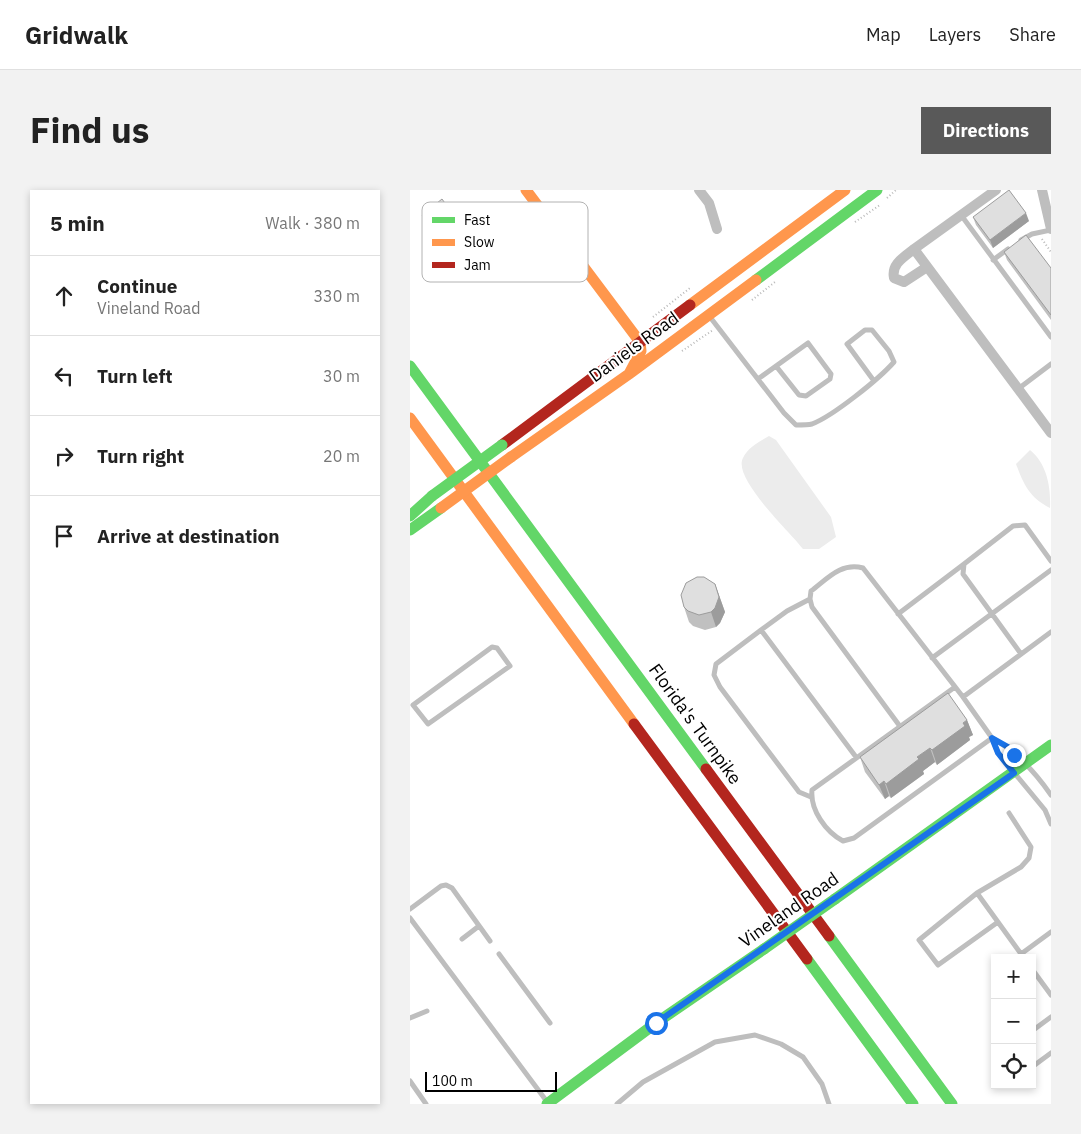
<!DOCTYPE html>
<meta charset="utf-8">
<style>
:root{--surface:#fff;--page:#f2f2f2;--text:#222;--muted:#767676;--line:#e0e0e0;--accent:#595959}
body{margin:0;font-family:"IBM Plex Sans",sans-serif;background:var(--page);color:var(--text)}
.controls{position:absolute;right:15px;bottom:15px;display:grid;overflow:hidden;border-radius:0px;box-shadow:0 2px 8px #0003}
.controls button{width:45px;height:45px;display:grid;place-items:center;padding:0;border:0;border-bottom:1px solid var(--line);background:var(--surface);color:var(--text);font:25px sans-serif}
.scale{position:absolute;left:15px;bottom:12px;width:132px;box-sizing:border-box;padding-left:5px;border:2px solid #000;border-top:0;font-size:14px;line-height:18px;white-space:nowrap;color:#000;-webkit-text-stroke:4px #fff;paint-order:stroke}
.stop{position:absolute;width:15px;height:15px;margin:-11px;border:4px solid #1a73e8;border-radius:50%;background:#fff}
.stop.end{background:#1a73e8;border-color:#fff;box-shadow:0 1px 5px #0008}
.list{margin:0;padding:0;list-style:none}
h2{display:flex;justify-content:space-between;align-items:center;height:65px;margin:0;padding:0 20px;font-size:21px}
h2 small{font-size:16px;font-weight:400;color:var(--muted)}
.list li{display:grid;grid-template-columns:32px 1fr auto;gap:15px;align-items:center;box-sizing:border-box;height:80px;padding:0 20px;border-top:1px solid var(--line)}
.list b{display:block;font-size:19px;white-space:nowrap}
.list p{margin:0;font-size:16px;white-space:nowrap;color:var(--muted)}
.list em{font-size:16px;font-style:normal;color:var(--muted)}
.icon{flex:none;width:28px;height:28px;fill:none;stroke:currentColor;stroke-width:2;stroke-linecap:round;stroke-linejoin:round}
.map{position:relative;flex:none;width:641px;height:914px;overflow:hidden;border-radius:0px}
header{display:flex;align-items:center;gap:30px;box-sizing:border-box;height:70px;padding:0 25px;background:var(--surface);border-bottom:1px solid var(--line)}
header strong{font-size:24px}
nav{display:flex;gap:28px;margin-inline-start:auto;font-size:18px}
.intro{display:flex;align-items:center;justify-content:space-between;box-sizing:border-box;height:120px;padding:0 30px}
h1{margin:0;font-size:35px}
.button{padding:12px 22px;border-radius:0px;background:var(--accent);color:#fff;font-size:18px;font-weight:700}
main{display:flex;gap:30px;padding:0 30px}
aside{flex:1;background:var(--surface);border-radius:0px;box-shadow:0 2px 8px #0003}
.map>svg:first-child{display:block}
.green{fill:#ececec}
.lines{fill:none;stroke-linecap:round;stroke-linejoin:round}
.path{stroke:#b9b9b9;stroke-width:2;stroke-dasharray:1 2.5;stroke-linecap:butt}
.lane{stroke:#bebebe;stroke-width:5}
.street{stroke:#bebebe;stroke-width:10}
.fast{stroke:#63d668;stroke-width:11}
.slow{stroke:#ff974d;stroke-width:11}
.jam{stroke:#b3261e;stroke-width:11}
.fast-bridge{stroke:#63d668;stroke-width:11}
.slow-bridge{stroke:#ff974d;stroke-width:11}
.wall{fill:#c0c0c0}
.shaded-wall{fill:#9c9c9c}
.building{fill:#dfdfdf;stroke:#9c9c9c}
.route{stroke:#1a73e8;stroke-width:6}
.labels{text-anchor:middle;stroke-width:4;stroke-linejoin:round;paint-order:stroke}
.street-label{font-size:18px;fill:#000;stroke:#fff}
.key{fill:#fff;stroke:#b2b2b2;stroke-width:1}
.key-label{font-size:14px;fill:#000}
</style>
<header>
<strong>Gridwalk</strong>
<nav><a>Map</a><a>Layers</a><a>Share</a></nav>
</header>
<div class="intro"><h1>Find us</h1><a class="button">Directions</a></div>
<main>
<aside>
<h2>5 min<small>Walk · 380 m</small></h2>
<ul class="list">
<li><svg class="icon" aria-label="ahead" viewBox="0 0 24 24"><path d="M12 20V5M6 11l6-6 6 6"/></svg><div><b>Continue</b><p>Vineland Road</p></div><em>330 m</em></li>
<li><svg class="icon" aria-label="left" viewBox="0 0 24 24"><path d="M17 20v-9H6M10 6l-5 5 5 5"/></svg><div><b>Turn left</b></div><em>30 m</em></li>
<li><svg class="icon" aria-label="right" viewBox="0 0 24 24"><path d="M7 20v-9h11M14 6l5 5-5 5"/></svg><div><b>Turn right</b></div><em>20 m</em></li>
<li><svg class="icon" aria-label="arrive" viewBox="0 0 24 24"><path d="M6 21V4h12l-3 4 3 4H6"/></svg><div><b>Arrive at destination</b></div></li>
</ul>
</aside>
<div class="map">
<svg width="641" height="914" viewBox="0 0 641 914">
<rect width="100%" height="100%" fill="#fff"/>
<path class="green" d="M359,246l7,4 55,77 5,20 -17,12h-16c-13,-17 -71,-71 -60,-91 5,-11 16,-16 26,-22z
M620,260c17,14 21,37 20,58 -21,-11 -26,-23 -34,-44z"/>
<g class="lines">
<path class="path" d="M477,8l9,-8
M445,32l25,-17
M632,49l9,13
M342,110l23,-18
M243,127l37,-29
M272,161l31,-21"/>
<path class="lane" d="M551,25l90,122
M611,50l11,-6 19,-4
M583,70l15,-11
M300,127l74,96 12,12c5,0 12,0 16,-1 21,-8 67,-45 82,-62l-5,-11 -17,-21h-7l-18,14 27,37
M348,189l50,-36 23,31 -1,5 -24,17 -7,-1 -23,-29
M608,199l33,-25
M488,424l66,-50
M351,440l26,-19 23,-12
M82,457l5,1 13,18 -82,58 -15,-19z
M611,464l-58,-80 1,-10 49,-38 12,-1 26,36
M522,468l119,-88
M545,497l-143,103c-2,20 14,42 31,51l11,-3 138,-100
M553,507l88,-65
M489,535l-87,-118 -2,-8 1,-8c16,-12 30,-29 52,-23l100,129 29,41 6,15 47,57 6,14
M582,548c24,13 43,34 59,57
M401,607l-12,-5 -79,-105 -6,-12 2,-11 45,-34 95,127
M567,703l47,65
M0,719l31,-23 5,-1 6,3 38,53
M0,728l138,185
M588,732l-60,43 -19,-25 58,-47 44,-26 8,-9 2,-11 -22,-34
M52,749l17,-13
M89,764l51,69
M611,764l30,-22
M622,779l19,26
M0,828l17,-7
M622,841l19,-14
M622,877l19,-14
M0,891l16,23
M207,914l26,-22 72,-40 40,-7 26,9 22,13 19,27 7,20"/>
<path class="street" d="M289,0l10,13 8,26
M586,0l-82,59 137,184
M632,0l9,39
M504,59c-10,8 -23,15 -20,29l10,4 23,-15"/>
<path class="fast" d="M346,90l121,-90
M0,176l296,403
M0,326l22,-20
M0,340l31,-22
M425,709l216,-154
M419,746l123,168
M397,769l106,145
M137,914l109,-81 108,-74"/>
<path class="slow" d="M116,0l114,152 1,9 -11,21
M280,115l155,-115
M0,228l224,306
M101,267l118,-83 127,-94"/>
<path class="jam" d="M92,255l188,-140
M224,534l173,235
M296,579l123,167"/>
<path class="fast-bridge" d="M22,306l70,-51
M354,759l71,-50"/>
<path class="slow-bridge" d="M31,318l70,-51"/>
</g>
<path class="wall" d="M42,23l3,8 -20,15 -11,-14 -2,-7z
M563,27l56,4 -36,27 -17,-23z
M33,62l25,14 3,8 -9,7 -16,-21z
M594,62l47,16v52l-44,-60z
M305,394l10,28 -5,11 -4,4 -11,3 -12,-4 -4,-4 -5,-15z
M557,530l6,15 -4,2 1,3 -33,25 -2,-3 -12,9 1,3 -33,24 -2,-2 -4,3 -20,-27 -5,-15z"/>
<path class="shaded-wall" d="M42,23l3,8 -20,15 -3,-8z
M616,23l3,8 -36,27 -3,-8z
M58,76l3,8 -9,7 -3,-7z
M305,394l10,28 -5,11 -4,4 -5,-15z
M557,530l6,15 -4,2 1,3 -33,25 -5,-15z
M520,558l5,14 -12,9 1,3 -33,24 -5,-14 31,-27z
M474,591l5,15 -4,3 -6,-14z"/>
<path class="building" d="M599,0l17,23 -36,27 -17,-23z
M32,9l10,14 -20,15 -10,-13z
M616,45l25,33v47l-47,-63z
M287,387h7l11,7 4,13 -4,11 -4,4 -12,3 -11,-4 -4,-4 -3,-12 5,-12z
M538,503l19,27 -4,3 2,3 -33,24 -2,-2 -13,9 2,2 -33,25 -2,-3 -5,4 -19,-28z"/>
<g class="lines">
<path class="route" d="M246,833l358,-250 -16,-20 -6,-15 16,9 6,8"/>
</g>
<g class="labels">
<g class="street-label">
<text transform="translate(224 157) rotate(-36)" y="6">Daniels Road</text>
<text transform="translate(285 534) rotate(54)" y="6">Florida's Turnpike</text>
<text transform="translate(379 720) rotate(-35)" y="6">Vineland Road</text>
</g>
</g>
<rect x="12" y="12" width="166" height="80" rx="8" class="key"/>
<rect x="22" y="27" width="23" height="6" fill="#63d668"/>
<rect x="22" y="49" width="23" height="7" fill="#ff974d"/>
<rect x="22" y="72" width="23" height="6" fill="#b3261e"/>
<g class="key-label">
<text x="54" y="35">Fast</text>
<text x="54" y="57">Slow</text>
<text x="54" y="80">Jam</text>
</g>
</svg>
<div class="controls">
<button>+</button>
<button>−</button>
<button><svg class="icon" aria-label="locate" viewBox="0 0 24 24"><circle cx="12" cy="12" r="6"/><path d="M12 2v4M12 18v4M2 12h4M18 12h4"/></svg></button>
</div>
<div class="scale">100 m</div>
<div class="stop" style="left:246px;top:833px"></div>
<div class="stop end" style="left:604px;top:565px"></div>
</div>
</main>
